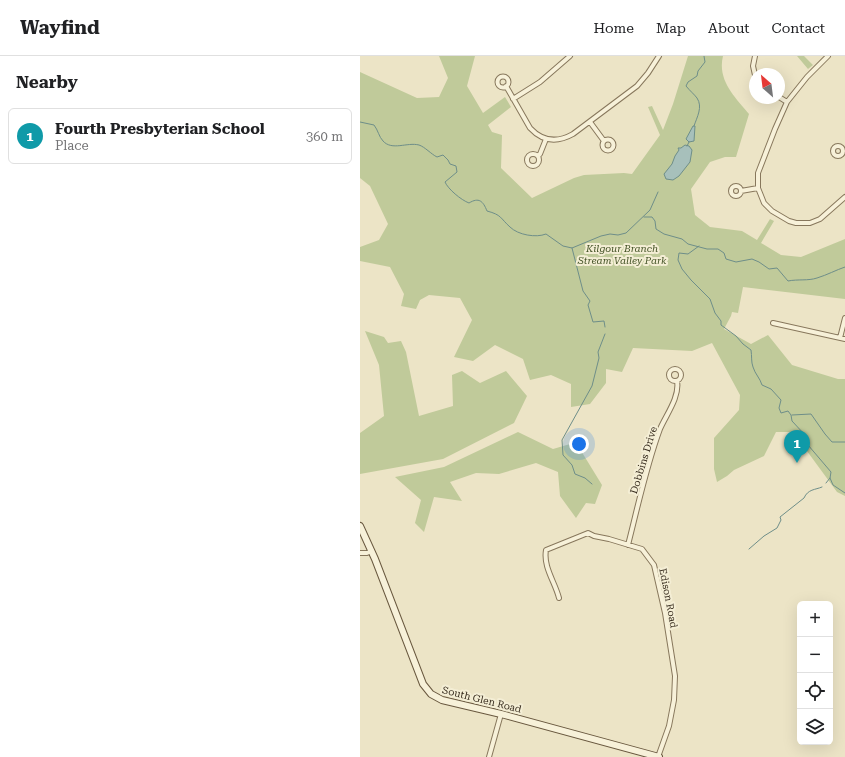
<!DOCTYPE html>
<meta charset="utf-8">
<style>
:root{--surface:#fff;--page:#f6f6f6;--text:#202124;--muted:#757577;--line:#e0e0e0;--accent:#93372f}
body{margin:0;font-family:"Roboto Serif",serif;background:var(--page);color:var(--text)}
.controls{position:absolute;right:12px;bottom:12px;display:grid;overflow:hidden;border-radius:6px;box-shadow:0 4px 16px #0002}
.controls button{width:36px;height:36px;display:grid;place-items:center;padding:0;border:0;border-bottom:1px solid var(--line);background:var(--surface);color:var(--text);font:20px sans-serif}
.compass{position:absolute;left:389px;top:12px;width:36px;height:36px;border-radius:50%;background:var(--surface);box-shadow:0 4px 16px #0002;rotate:332deg}
.you{position:absolute;left:219px;top:388px;width:14px;height:14px;margin:-10px;border:3px solid #fff;border-radius:50%;background:#1a73e8;box-shadow:0 0 0 6px #1a73e833}
.badge{display:grid;place-items:center;width:26px;height:26px;border-radius:50%;background:var(--accent);color:#fff;font-size:13px;font-weight:700}
.pin{position:absolute;translate:-50% -33px;filter:drop-shadow(0 1px 2px #0008)}
.pin::after{content:'';position:absolute;top:21px;width:14px;height:12px;background:inherit;clip-path:polygon(0 0,100% 0,50% 100%)}
.list{margin:0;padding:0;list-style:none}
h2{display:flex;justify-content:space-between;align-items:center;height:52px;margin:0;padding:0 16px;font-size:17px}
h2 small{font-size:13px;font-weight:400;color:var(--muted)}
.list li{display:grid;grid-template-columns:26px 1fr auto;gap:12px;align-items:center;box-sizing:border-box;height:56px;margin:0 8px 8px;padding:0 8px;border:1px solid var(--line);border-radius:6px}
.list b{display:block;font-size:15px;white-space:nowrap}
.list p{margin:0;font-size:13px;white-space:nowrap;color:var(--muted)}
.list em{font-size:13px;font-style:normal;color:var(--muted)}
.icon{flex:none;width:22px;height:22px;fill:none;stroke:currentColor;stroke-width:2;stroke-linecap:round;stroke-linejoin:round}
.map{position:relative;flex:none;width:485px;height:701px;overflow:hidden}
header{display:flex;align-items:center;gap:24px;box-sizing:border-box;height:56px;padding:0 20px;background:var(--surface);border-bottom:1px solid var(--line)}
header strong{font-size:19px}
nav{display:flex;gap:22px;margin-inline-start:auto;font-size:14px}
main{display:flex}
aside{flex:1;background:var(--surface)}
.map>svg:first-child{display:block}
.green{fill:#c0ca9a}
.water{fill:#a7c0bb;stroke:#6e8e89}
.lines{fill:none;stroke-linecap:round;stroke-linejoin:round}
.stream{stroke:#6e8e89;stroke-width:1}
.minor-casing{stroke:#87775c;stroke-width:6}
.secondary-casing{stroke:#69583f;stroke-width:8}
.minor{stroke:#f7f1d9;stroke-width:4}
.secondary{stroke:#f7f1d9;stroke-width:6}
.labels{text-anchor:middle;stroke-width:4;stroke-linejoin:round;paint-order:stroke}
.park-label{font-size:10px;font-style:italic;fill:#445327;stroke:#f4eed5}
.street-label{font-size:10px;fill:#382d1f;stroke:#f4eed5}
</style>
<header>
<strong>Wayfind</strong>
<nav><a>Home</a><a>Map</a><a>About</a><a>Contact</a></nav>
</header>
<main>
<aside>
<h2>Nearby<small></small></h2>
<ul class="list">
<li><span class="badge" style="background:#0f9aa8">1</span><div><b>Fourth Presbyterian School</b><p>Place</p></div><em>360 m</em></li>
</ul>
</aside>
<div class="map">
<svg width="485" height="701" viewBox="0 0 485 701">
<rect width="100%" height="100%" fill="#ece4c6"/>
<path class="green" d="M79,0h36l-8,30 16,27 22,-16 6,10 -23,18 4,7 10,3 -1,33 31,30 42,-20 10,-3 40,-2 8,1 28,-39 -12,-28 4,-1 11,24 10,-26 15,-48h35c-6,24 12,41 26,58l-13,43h-11l-15,5 -19,27 4,26 15,12 32,4 15,9 13,-21 4,2 -13,22 20,12 20,2 44,-18v60l-102,-12 -5,26 -6,-1 -1,4 -7,13 27,15 17,-9 24,30 46,14h7v117l-8,-4 -44,-60h-17l-12,24 -30,14 -7,6 -10,6 -3,-13v-31l25,-28 1,-15 -28,-52 -20,8 -59,-3 -11,24 -16,-3v14l-16,21 -19,3v-23l-20,-9 -21,5 -7,-21 -28,-14 -22,16 -19,-4 18,-37 -12,-22 -31,-3 -9,5 -4,9 -15,-3 3,-12 -14,-27 -30,-6v-14l19,-7 9,-16 -18,-38 -10,-8v-106l57,26 22,-1 9,-19z
M437,0h7l9,9 -5,4z
M5,275l19,6 4,6 13,-2 5,11 13,64 34,-10 -1,-31 10,-4 18,12 26,-12 21,25 -13,27 -71,36 -83,15v-41l24,-17 -5,-51z
M158,376l35,17 24,-7 6,12 19,31 -7,19 -9,-1 -10,15 -16,-22 -2,-24 -22,-9 -37,11 -23,-1 -26,9 12,19 -28,-4 -10,35 -9,-9 6,-23 -26,-23 49,-10z"/>
<path class="water" d="M333,70h2l-1,15 -5,1 -3,-3z
M325,89l4,1 3,4 -2,12 -11,14 -6,4 -7,-1 -2,-5 8,-10 3,-8 4,-6 -1,-2h3z"/>
<g class="lines">
<path class="stream" d="M0,66l14,3c4,5 5,12 9,16 9,10 24,1 36,4 6,2 12,9 18,12l6,-2 5,5 2,4 6,2 1,6 -12,10c3,7 16,18 24,21 10,-6 14,-2 18,8 15,4 13,7 23,16 8,8 26,11 36,7l17,12 9,2 29,-12 9,-2 8,1 8,-2 24,-23 8,-18
M334,70c3,-9 9,-19 3,-28 -3,-4 -7,-7 -11,-12l2,-4 9,-6 1,-5 7,-9 -1,-6
M327,90l2,-4
M284,161h8l3,4 1,8 8,5 18,5 6,5 19,5h11l6,4 2,6 10,3 16,-3 7,3 10,7 8,-1 11,13c10,-2 20,0 29,-3 10,-3 19,-8 28,-11
M339,190l-11,8 -9,-1 -1,7 4,9 9,11 19,19 5,14 6,8v4l15,11 7,8 8,6c1,6 0,12 2,17 2,7 7,11 9,18l9,4 10,11 -2,8 2,5 7,-2 3,4 1,6 13,14 3,10 23,27 -1,6 3,7 12,8
M212,192l11,43 7,10 -2,4 5,17 11,-1 1,6
M432,359l19,-1 14,20 7,8h13
M466,427l4,-5
M232,428l-7,-6 -10,-4 -3,-9 -9,-10 -1,-15 30,-54 7,-28 -1,-6 7,-18
M389,493l15,-13 13,-8 4,-8 -1,-3 24,-19c4,-9 11,-8 18,-11"/>
<defs>
<path id="minor" d="M395,0l-2,10 2,9
M468,0l-21,21 -20,25 -12,27 -17,44v15l6,15 8,8 17,10 7,2h14l10,-4 25,-22
M137.5 26a5.5 5.5 0 1 1 11 0a5.5 5.5 0 1 1-11 0Z
M146,30l24,42c13,14 27,15 43,6l64,-48 11,-13 11,-17
M419,41l8,5
M153,43l27,-17 30,-26
M230,66l14,19
M242.5 89a5.5 5.5 0 1 1 11 0a5.5 5.5 0 1 1-11 0Z
M473 95a5 5 0 1 1 10 0a5 5 0 1 1-10 0Z
M167 104a6 6 0 1 1 12 0a6 6 0 1 1-12 0Z
M178,100l2,-2 6,-15
M371 135a5 5 0 1 1 10 0a5 5 0 1 1-10 0Z
M381,135l17,-3
M413,267l72,16
M480,282l5,-20
M309 319a6 6 0 1 1 12 0a6 6 0 1 1-12 0Z
M268,489c10,-39 18,-78 32,-116 6,-14 20,-32 17,-48
M0,497h7l5,-2
M199,542c-4,-16 -16,-31 -13,-48l42,-17 6,3 15,3 33,10 12,16 11,48 10,63 -1,24 -5,26 -11,31
M129,701l12,-43"/>
<path id="secondary" d="M0,470l15,33 48,125 8,10 11,6 59,14 158,43"/>
</defs>
<use href="#minor" class="minor-casing"/>
<use href="#secondary" class="secondary-casing"/>
<use href="#minor" class="minor"/>
<use href="#secondary" class="secondary"/>
</g>
<g class="labels">
<g class="park-label">
<text x="262" y="196">Kilgour Branch<tspan x="262" dy="12">Stream Valley Park</tspan></text>
</g>
<g class="street-label">
<text transform="translate(283 404) rotate(-73)" y="4">Dobbins Drive</text>
<text transform="translate(309 542) rotate(79)" y="4">Edison Road</text>
<text transform="translate(122 643) rotate(14)" y="4">South Glen Road</text>
</g>
</g>
</svg>
<div class="controls">
<button>+</button>
<button>−</button>
<button><svg class="icon" aria-label="locate" viewBox="0 0 24 24"><circle cx="12" cy="12" r="6"/><path d="M12 2v4M12 18v4M2 12h4M18 12h4"/></svg></button>
<button><svg class="icon" aria-label="layers" viewBox="0 0 24 24"><path d="M12 4l9 5-9 5-9-5zM3 14l9 5 9-5"/></svg></button>
</div>
<svg class="compass" viewBox="-18 -18 36 36"><path d="M0-13l5 13h-10z" fill="#e53935"/><path d="M0 13l5-13h-10z" fill="#757577"/></svg>
<div class="you"></div>
<div class="pin badge" style="left:437px;top:407px;background:#0f9aa8">1</div>
</div>
</main>
